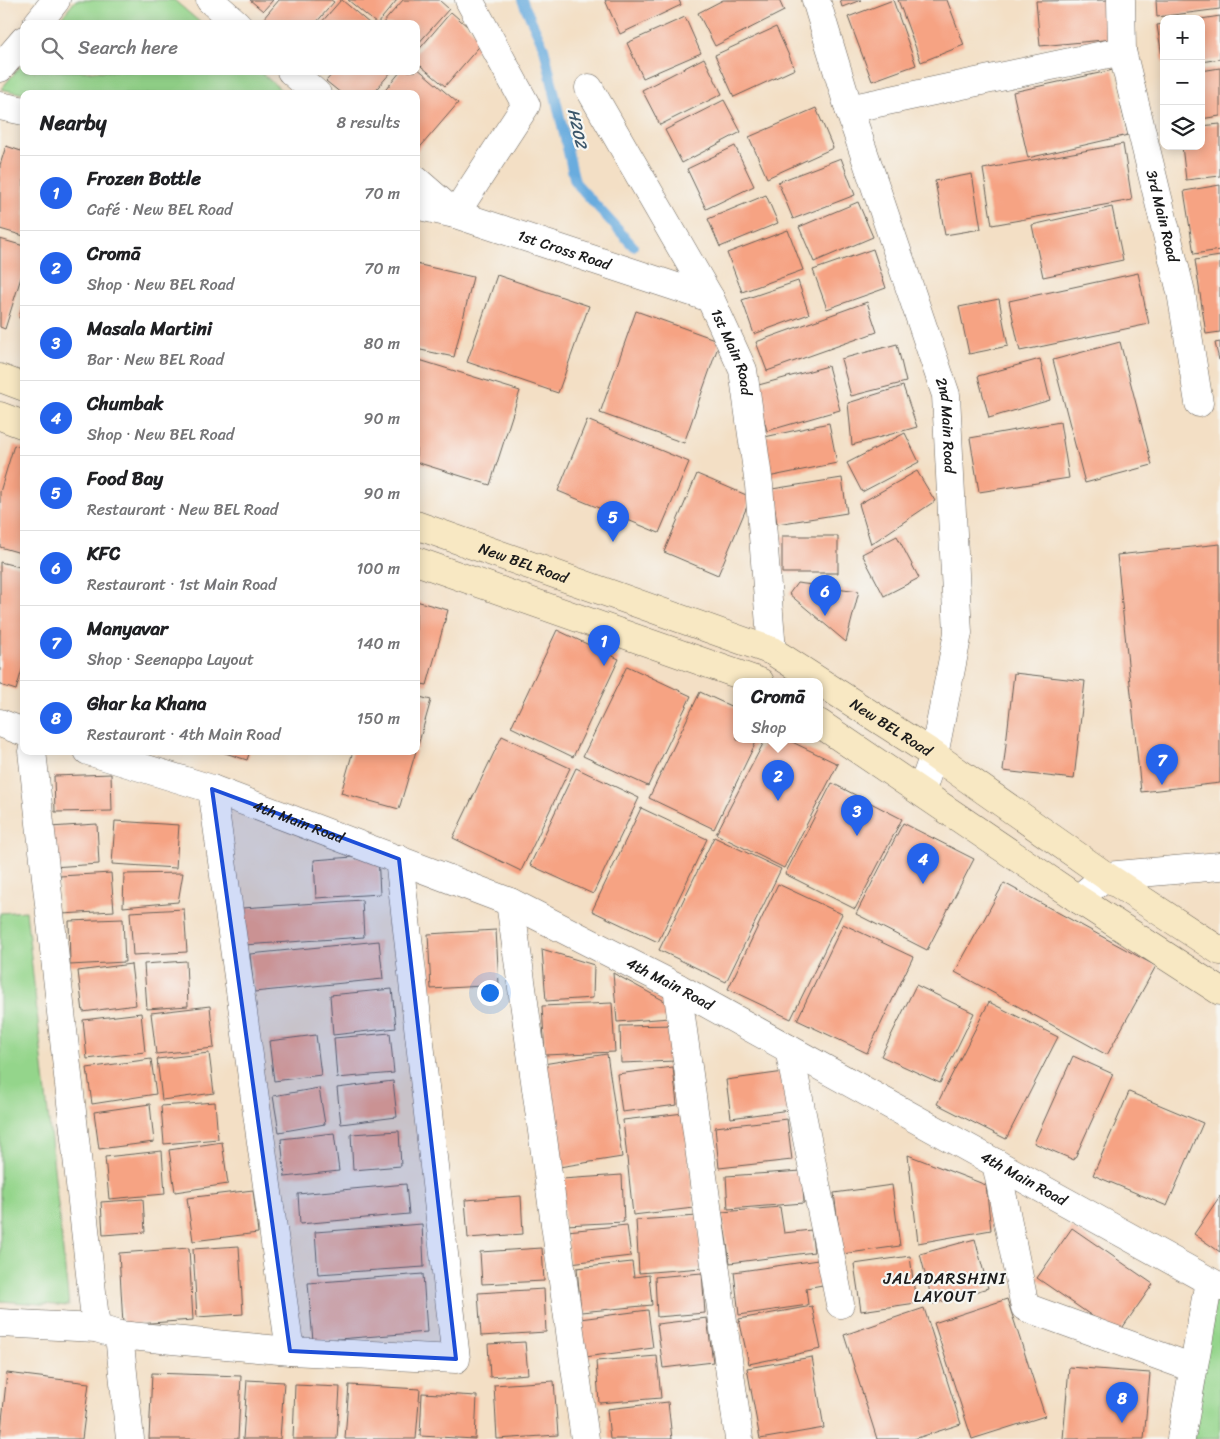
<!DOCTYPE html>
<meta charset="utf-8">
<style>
:root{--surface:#fff;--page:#f6f6f6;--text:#202124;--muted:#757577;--line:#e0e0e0;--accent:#2563eb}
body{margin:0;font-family:Sriracha,sans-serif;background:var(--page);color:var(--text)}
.controls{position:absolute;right:15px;top:15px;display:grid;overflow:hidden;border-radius:10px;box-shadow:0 2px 12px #0003}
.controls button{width:45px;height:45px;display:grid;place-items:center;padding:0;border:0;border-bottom:1px solid var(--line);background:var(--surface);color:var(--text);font:25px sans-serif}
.you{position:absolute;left:489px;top:992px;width:18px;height:18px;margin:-12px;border:4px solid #fff;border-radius:50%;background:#1a73e8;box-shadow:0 0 0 8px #1a73e833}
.badge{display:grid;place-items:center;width:32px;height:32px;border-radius:50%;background:var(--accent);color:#fff;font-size:16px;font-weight:700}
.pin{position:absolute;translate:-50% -41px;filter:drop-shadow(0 1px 2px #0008)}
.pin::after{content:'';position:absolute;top:26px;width:18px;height:15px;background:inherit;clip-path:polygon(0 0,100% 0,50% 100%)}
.popup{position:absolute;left:733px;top:678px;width:90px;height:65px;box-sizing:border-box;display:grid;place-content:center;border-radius:10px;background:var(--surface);filter:drop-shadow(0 1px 4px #0005);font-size:16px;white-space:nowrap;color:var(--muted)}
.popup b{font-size:19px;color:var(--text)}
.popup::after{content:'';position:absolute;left:50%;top:100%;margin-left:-10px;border:10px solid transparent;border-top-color:var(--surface)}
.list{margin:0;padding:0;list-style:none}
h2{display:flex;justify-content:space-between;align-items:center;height:65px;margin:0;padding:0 20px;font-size:21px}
h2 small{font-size:16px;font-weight:400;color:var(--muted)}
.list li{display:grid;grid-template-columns:32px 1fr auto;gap:15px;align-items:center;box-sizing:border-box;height:75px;padding:0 20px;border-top:1px solid var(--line)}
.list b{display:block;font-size:19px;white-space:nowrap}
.list p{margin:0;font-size:16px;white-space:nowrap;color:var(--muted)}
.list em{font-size:16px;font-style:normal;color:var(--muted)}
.icon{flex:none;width:28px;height:28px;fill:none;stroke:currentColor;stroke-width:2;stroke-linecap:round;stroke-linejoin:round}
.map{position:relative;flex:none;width:1220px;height:1439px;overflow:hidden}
.search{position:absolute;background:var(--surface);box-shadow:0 2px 12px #0003;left:20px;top:20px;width:400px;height:55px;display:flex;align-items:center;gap:12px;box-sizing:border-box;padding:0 18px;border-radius:10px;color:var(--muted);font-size:19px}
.panel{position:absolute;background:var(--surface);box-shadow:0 2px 12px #0003;left:20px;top:90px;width:400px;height:665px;border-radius:10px}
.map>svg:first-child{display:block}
.green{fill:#94d58b;stroke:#587854}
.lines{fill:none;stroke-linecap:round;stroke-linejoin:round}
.stream{stroke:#69acde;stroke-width:10}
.building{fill:#f6a383}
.minor-casing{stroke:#676057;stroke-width:29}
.secondary-casing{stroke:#676057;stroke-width:29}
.minor{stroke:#fff;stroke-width:28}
.secondary{stroke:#f8e8c3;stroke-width:28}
.marked{fill:#1d4ed8;fill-opacity:0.2;stroke:#1d4ed8;stroke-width:4;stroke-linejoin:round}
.labels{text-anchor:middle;stroke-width:4.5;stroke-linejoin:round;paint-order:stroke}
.street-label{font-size:15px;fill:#1c1c1c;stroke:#f6f6f2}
.water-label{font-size:16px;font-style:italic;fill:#3b566a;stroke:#f6f6f2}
.neighbourhood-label{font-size:16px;letter-spacing:1px;fill:#1c1c1c;stroke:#f6f6f2}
</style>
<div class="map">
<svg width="1220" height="1439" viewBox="0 0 1220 1439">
<rect width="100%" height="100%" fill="#f6f6f2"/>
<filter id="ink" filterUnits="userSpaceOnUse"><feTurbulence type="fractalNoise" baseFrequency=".02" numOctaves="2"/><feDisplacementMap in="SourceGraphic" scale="10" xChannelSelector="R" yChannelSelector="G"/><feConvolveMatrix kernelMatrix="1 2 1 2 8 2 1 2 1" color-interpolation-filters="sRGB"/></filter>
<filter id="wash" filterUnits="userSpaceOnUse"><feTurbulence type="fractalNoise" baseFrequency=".0096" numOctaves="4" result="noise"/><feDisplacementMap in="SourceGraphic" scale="20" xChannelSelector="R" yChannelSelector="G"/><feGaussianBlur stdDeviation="1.12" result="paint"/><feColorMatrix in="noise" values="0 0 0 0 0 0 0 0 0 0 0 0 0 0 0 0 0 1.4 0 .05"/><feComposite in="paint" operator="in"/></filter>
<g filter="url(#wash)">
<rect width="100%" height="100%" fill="#f3dfc5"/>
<path class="green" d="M76,0h98l28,24h-146z
M24,62v9h235l27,23h-262l-23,-5z
M26,911l43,395 -69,-5v-388z
M1214,1302l6,3v134h-28z"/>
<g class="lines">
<path class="stream" d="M522,0l22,48 31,134 58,64"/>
</g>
<g id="blocks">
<path class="building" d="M250,0h23l-10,11z
M279,0h52l3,2 -19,22h-47l-5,-5z
M341,0h1l28,24h-50z
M348,0h49l-20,24z
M403,0h36l10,9 -33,37v-22h-34z
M605,0h74l2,5 -61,29z
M723,0h56l5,11 -69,35 -17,-33z
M840,0h21l-19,7z
M893,0l23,65 -44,16 -24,-64z
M898,0h49l17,45 -43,17z
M1110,0l4,39 -74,7 -4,-45z
M1156,0h64v9l-63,8z
M451,12l33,29 -39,45 -29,-24v-9z
M1220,16v43l-19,3v-43z
M685,17l16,36 -58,25 -16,-35z
M1164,24v39h-1l-6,-38z
M776,27l19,42 -61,28 -19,-42z
M704,58l18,36 -62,31 -18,-35z
M416,67l42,36 -42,49v-58h-34l19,-23h15z
M1220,68v48l-19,3v-48z
M1113,70l15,65 -100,23 -15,-66z
M335,71h57l-20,23h-30l-16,-13z
M724,100l17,32 -59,31 -17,-33z
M816,108l17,40 -66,30 -18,-41z
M1220,124v52l-34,4 -4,-34h19v-20z
M1123,144l9,56 -140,25 -9,-56z
M6,146l18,6v84l-24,-7v-64z
M735,146l19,40 -48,23 -19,-40z
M841,158l14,37 -62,24 -15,-37z
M972,174l9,55 -36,6 -10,-54z
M1220,185v65l-26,4 -10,-63z
M766,195l12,28 -58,24 -12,-28z
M858,202l15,35 -59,25 -15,-35z
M1112,207l11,53 -80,17 -11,-52z
M788,230l15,40 -61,22 -15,-39z
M0,239l24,7v22l-19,61 -5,-2z
M873,249l13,39 -59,21 -14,-39z
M1220,256v76l-14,2 -11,-74z
M416,264l57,13 -19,80 -38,-8z
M1138,273l11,51 -129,27 -11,-50z
M497,275l92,31 -31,87 -91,-31z
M798,281l11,33 -55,20 -12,-34z
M999,299l9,47 -39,8 -10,-47z
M867,302l10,30 -110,39 -11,-29z
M23,303l1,1v16l-5,-2z
M636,311l84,30 -36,102 -84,-30z
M1120,342l32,123 -67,18 -32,-123z
M1220,342v18h-1l-4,-17z
M897,344l9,38 -55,14 -10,-37z
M416,359l104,32 -30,94 -74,-23z
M1040,359l10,41 -61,18 -11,-42z
M828,366l12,44 -73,21 -12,-45z
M903,386l14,41 -65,18 -4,-42z
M587,420l102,42 -30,71 -101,-42z
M1060,422l9,56 -90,14 -9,-54z
M829,423l8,40 -69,14 -8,-39z
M905,433l14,29 -57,30 -15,-29z
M14,445l10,3v106l-24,-7v-55z
M917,471l18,30 -64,43 -12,-40z
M697,474l54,23 -33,78 -54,-23z
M842,478l5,35 -70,11 -5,-35z
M782,536h56v37h-56z
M897,536l22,42 -35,18 -22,-42z
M1220,544v239l-79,9 -24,-237z
M0,562l24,6v95l-8,27 -16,-5z
M797,583l62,8 -13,51 -57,-48z
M416,601l32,9 -21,75 -11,-2z
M557,630l62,29 -46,98 -62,-30z
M627,666l64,30 -43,90 -65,-30z
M1014,673l71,8 -11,98 -71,-8z
M700,692l37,17v31h20l-43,89 -65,-31z
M416,696l15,4 -14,49h-1z
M502,736l68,32 -49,103 -68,-33z
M765,740h23l50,24 -54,104 -68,-34z
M219,751h31l-3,9z
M353,751h63l-17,58 -58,-16z
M576,768l63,30 -46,96 -63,-29z
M111,774l1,37 -57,1 -1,-36z
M832,783l70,36 -47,90 -70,-35z
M641,808l66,31 -49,103 -66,-31z
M115,821l64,4 -3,43 -64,-4z
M903,823l71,36 -47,91 -71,-36z
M97,824l2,40 -47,3 -2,-40z
M714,837l67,32 -55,113 -67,-32z
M378,855l2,39 -64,4 -2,-38z
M111,873l3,38 -52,3 -2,-38z
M183,873l-5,29 -55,5 1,-33z
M1004,883l152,83 -49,89 -152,-83z
M778,884l64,30 -51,105 -63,-30z
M362,900l2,37 -120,8 -2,-37z
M184,909l3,43 -54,3 -3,-43z
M123,919l2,43 -55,3 -1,-44z
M843,924l70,33 -46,96 -70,-33z
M496,930l3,55 -68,4 -3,-55z
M379,941l4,38 -129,13 -4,-38z
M542,949l52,16 -1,33 -47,3z
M186,961l2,45 -41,3 -3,-45z
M131,964l5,41 -53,7 -5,-41z
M613,973l59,32 -2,13 -53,4z
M916,985l58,28 -34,70 -59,-27z
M392,989l4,39 -63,7 -3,-40z
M989,1002l69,35 -52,102 -69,-35z
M612,1003l3,49 -70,3 -3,-49z
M210,1006l4,42 -58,6 -5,-41z
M141,1013l4,39 -58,7 -4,-39z
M676,1025v36l-55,2 -1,-37z
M390,1033l4,40 -57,5 -3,-40z
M316,1035l5,40 -47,6 -5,-40z
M209,1053l5,40 -52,7 -5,-41z
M607,1054l15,103 -63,10 -16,-103z
M1073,1056l40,18 -39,86 -40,-17z
M151,1059l5,35 -64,10 -5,-36z
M673,1067l4,38 -55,7 -5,-38z
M784,1072l5,38 -58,8 -5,-38z
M393,1081l4,36 -56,7 -4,-36z
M319,1088l6,36 -46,8 -6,-36z
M1129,1092l74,31 -36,83 -74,-31z
M215,1102l3,37 -54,5 -3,-38z
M150,1104l4,38 -55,7 -5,-37z
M684,1113l10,95 -61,7 -10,-95z
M787,1119l5,41 -73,8 -4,-41z
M399,1131l2,35 -48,4 -2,-36z
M334,1133l5,38 -54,6 -4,-38z
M222,1142l6,42 -53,8 -6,-42z
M162,1151l3,43 -56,5 -4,-42z
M908,1155l78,30 5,45 -73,13z
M802,1171l2,32 -76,6 -2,-33z
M622,1175l2,47 -59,3 -3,-46z
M406,1184l3,30 -109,10 -2,-30z
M892,1185l8,61 -58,8 -8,-61z
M253,1190l5,43 -65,8 -6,-43z
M521,1196l2,38 -55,4 -3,-38z
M1220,1196v56l-26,-18z
M143,1199l2,33 -42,3 -2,-33z
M780,1207l4,26 27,-3 3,22 -84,11 -8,-51z
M698,1216l4,52 -63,5 -3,-53z
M422,1224l2,43 -106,7 -3,-42z
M627,1225l4,31 -61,7 -3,-32z
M1072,1228l81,56 -35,50 -81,-56z
M975,1239l13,49 -55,16 -13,-50z
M239,1246l4,68 -46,3 -4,-68z
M189,1248l4,72 -70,5 -4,-72z
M542,1248l2,33 -62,3 -2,-32z
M910,1256l6,47 -55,8 -7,-47z
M825,1259l3,25 -22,4 2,17 -69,10 -5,-43z
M632,1262l2,15 15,-2 3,30 -71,7 -4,-44z
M702,1273l3,40 -48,4 -2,-40z
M423,1274l4,58 -114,9 -5,-58z
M544,1289l2,43 -65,4 -3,-43z
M1007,1299l38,117 -73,23 -38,-116z
M812,1306l9,43 -72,15 -10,-45z
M924,1308l37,116 -47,15h-37l-33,-104z
M648,1310l5,38 -68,9 -5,-38z
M707,1318l6,44 -50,6 -6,-44z
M525,1342l3,32 -38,3 -2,-33z
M657,1356l4,42 -62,5 -3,-42z
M812,1357l12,71 -64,11 -13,-71z
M1069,1367l81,6 -6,66h-81z
M7,1373l82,10 -7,56h-82z
M152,1373l89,3 -3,63h-89z
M247,1380l37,2 -4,57h-37z
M554,1381l4,54 -61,4 -3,-54z
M295,1385l45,2 -3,52h-44z
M349,1385l71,4 -4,50h-71z
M422,1393l55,3 -2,43 -55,-3z
M668,1402l4,37h-62l-3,-30z"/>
</g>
</g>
<g filter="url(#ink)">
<use href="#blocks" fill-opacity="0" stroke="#676057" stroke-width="1"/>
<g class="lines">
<defs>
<g id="minor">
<path d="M210,0l27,24"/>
<path id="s1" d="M816,0l33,109 97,286 12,238 -24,122 -13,37"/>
<path id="s2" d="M1121,0l1,51 59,241 18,111"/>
<path d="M37,24l19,-24"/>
<path d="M0,68l24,-28"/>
<path d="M291,71l26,23"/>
<path id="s3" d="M589,88l121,210 33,72 16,115 13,166"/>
<path d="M0,106l24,5"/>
<path d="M849,109l273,-58"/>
<path d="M416,180l39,34 71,-109 -57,-105"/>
<path id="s4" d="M416,205l39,9 255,84"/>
<path d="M0,723l24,9"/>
<path d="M32,751l64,577"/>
<path id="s5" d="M88,751l124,38 298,113 167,85 543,300"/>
<path d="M212,789l78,562"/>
<path d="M1078,899l28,-23 114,-10"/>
<path d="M510,902l75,537"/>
<path d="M677,987l62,452"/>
<path d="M789,1049l51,255"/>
<path d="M996,1163l29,144 168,61"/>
<path d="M0,1323l96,5 23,7 171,16 166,8 -57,-500"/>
<path d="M119,1335l11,104"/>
<path d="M1181,1439l28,-158"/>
</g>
<g id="secondary">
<path d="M0,378l24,9"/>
<path d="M0,416l24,9"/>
<path id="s6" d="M416,525l356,126 162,104 172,121 114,75"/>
<path d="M416,561l344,121"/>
<path d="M819,723l259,176 142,92"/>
</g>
</defs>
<use href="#minor" class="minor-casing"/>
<use href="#secondary" class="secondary-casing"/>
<use href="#minor" class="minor"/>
<use href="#secondary" class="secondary"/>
</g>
</g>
<path class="marked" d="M212,789l187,70 57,500 -166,-8z"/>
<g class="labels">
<g class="street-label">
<text dy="5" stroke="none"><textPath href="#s2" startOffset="221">3rd Main Road</textPath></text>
<text dy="5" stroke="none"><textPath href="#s4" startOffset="155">1st Cross Road</textPath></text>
<text dy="5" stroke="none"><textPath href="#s3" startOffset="301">1st Main Road</textPath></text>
<text dy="5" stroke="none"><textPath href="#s1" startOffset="446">2nd Main Road</textPath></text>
<text dy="5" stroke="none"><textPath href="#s6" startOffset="114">New BEL Road</textPath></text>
<text dy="5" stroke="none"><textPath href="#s6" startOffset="519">New BEL Road</textPath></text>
<text dy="5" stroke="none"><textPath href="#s5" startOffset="222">4th Main Road</textPath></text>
<text dy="5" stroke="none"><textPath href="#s5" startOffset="628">4th Main Road</textPath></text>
<text dy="5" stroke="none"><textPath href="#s5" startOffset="1032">4th Main Road</textPath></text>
</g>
<g class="water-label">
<text transform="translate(578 128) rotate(77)" y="6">H202</text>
</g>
<g class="neighbourhood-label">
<text x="945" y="1284">JALADARSHINI<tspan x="945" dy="18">LAYOUT</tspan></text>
</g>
</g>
</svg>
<div class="controls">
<button>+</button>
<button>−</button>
<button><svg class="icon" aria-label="layers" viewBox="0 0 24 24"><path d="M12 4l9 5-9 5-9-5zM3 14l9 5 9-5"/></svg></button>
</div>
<div class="you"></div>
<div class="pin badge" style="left:604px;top:666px">1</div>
<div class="pin badge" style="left:778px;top:801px">2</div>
<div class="popup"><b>Cromā</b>Shop</div>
<div class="pin badge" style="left:857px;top:836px">3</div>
<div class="pin badge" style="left:923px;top:884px">4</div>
<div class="pin badge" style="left:613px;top:542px">5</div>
<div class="pin badge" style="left:825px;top:616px">6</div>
<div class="pin badge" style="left:1162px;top:785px">7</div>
<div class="pin badge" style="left:1122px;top:1423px">8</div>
<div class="search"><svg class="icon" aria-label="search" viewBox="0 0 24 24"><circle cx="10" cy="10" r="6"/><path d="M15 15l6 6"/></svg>Search here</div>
<section class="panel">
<h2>Nearby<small>8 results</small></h2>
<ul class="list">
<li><span class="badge">1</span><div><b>Frozen Bottle</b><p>Café · New BEL Road</p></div><em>70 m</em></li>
<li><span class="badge">2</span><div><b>Cromā</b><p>Shop · New BEL Road</p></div><em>70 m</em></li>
<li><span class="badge">3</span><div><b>Masala Martini</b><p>Bar · New BEL Road</p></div><em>80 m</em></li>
<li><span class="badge">4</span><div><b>Chumbak</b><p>Shop · New BEL Road</p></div><em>90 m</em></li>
<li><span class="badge">5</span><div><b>Food Bay</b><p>Restaurant · New BEL Road</p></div><em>90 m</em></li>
<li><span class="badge">6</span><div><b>KFC</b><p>Restaurant · 1st Main Road</p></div><em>100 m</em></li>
<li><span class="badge">7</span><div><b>Manyavar</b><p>Shop · Seenappa Layout</p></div><em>140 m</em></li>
<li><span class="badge">8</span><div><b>Ghar ka Khana</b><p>Restaurant · 4th Main Road</p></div><em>150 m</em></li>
</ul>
</section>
</div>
